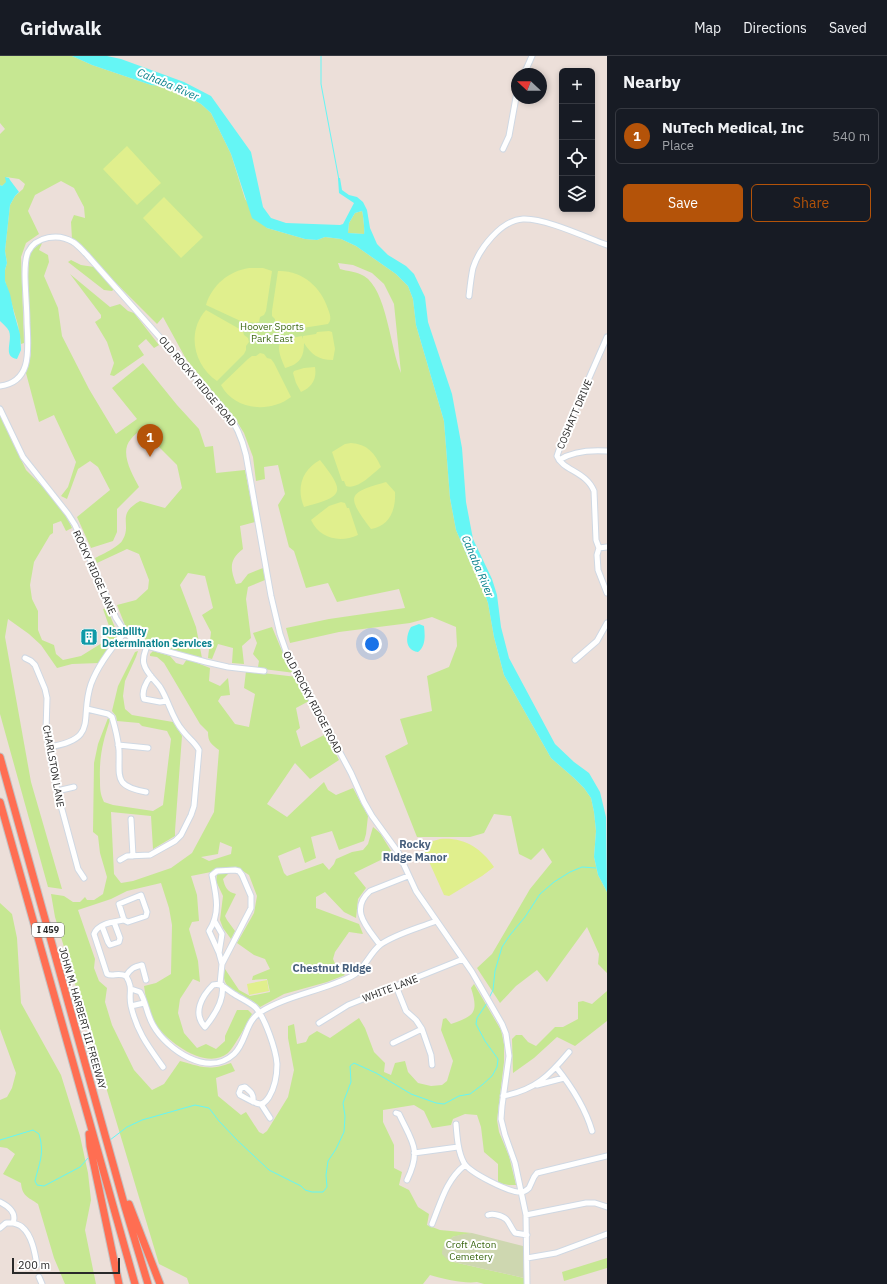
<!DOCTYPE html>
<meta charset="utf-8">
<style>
:root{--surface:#171b24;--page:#20242c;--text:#f1f3f6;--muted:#9ea1a6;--line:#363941;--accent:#b45309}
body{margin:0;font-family:"IBM Plex Sans",sans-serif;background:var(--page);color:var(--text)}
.controls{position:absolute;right:12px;top:12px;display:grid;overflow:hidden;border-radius:6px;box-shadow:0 2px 6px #0003}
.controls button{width:36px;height:36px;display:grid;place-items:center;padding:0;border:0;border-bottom:1px solid var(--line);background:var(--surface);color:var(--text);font:20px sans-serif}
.compass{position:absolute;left:511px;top:12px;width:36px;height:36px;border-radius:50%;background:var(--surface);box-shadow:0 2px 6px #0003;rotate:292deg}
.scale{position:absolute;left:12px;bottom:10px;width:108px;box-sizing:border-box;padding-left:4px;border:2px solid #292929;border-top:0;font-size:11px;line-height:14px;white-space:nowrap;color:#292929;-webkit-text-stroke:3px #fff;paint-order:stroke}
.you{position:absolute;left:372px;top:588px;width:14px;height:14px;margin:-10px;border:3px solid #fff;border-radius:50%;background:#1a73e8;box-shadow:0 0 0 6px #1a73e833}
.badge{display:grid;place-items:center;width:26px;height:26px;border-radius:50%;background:var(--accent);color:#fff;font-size:13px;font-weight:700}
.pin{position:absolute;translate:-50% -33px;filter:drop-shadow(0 1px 2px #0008)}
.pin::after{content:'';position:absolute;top:21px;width:14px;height:12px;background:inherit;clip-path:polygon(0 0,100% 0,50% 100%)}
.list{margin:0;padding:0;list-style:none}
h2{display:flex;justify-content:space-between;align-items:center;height:52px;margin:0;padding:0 16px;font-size:17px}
h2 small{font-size:13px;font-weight:400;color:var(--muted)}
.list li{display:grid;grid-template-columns:26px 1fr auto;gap:12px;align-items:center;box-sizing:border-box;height:56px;margin:0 8px 8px;padding:0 8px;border:1px solid var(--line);border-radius:6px}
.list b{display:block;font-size:15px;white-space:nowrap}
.list p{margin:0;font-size:13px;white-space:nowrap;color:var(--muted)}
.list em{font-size:13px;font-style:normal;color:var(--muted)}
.actions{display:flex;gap:8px;padding:12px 16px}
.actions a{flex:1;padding:9px 0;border:1px solid var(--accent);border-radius:6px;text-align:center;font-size:14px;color:var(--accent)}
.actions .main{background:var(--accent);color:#fff}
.icon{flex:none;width:22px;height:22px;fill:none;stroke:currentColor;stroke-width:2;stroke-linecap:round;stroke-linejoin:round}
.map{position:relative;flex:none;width:607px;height:1228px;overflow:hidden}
header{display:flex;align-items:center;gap:24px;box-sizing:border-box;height:56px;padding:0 20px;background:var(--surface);border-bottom:1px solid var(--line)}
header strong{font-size:19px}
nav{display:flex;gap:22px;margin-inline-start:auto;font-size:14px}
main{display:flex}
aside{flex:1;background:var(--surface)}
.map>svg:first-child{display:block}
.green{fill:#c6e792;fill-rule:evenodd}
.cemetery{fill:#ced7b0}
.pitch{fill:#e0ef8d}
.water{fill:#65f6f5;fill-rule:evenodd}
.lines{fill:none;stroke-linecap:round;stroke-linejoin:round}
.stream{stroke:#65f6f5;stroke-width:1}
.minor-casing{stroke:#cfd8e3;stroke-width:7}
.highway-casing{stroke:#c3c3c3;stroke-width:9}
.minor{stroke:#fff;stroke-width:5}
.highway{stroke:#ff6e52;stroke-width:7}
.labels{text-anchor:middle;stroke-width:4;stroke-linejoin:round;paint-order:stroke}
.shield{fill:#fff;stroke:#696969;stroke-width:1}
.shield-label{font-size:9px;font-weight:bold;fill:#292929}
.park-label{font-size:10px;fill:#3e6a15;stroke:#fff}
.street-label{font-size:10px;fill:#292929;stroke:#fff}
.culture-label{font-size:10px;font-weight:bold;fill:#0d838f;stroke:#fff;text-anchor:start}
.water-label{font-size:11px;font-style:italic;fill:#07818b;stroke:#fff}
.neighbourhood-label{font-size:11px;font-weight:bold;fill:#475f7c;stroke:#fff}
</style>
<header>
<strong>Gridwalk</strong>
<nav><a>Map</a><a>Directions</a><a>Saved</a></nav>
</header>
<main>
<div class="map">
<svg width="607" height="1228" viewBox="0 0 607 1228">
<rect width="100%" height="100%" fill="#ecdfd9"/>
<path class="green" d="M0,0h72l20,9 59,20 19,2 31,17 10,9 20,41 14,45 22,29 38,11 12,1 8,-3 16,2 15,7 40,28 12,12 5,13 3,26 28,96 6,77 6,32 13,30 12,23 7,20 6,34 10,38 47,83 23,20 10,10 7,10 3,14 2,19 -2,26 4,18 9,17v81l-9,-9 1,-10 -12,-27 -40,55 -10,-12 -21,16 -16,17 -23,-35 15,-14 38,-65 22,-27 -9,-14 -12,12 -12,-6 -8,-38 -17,-2 -10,19 -14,4h-53l-32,-81 23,-12 -8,-25 32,-8 -5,-35 22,-9 8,-21 -1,-19 -24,-10 -22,6 -71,9 -49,11 -4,-15 43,-9 76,-11 -6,-19 -62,13 -9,-19 -22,5 -12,-37 -5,-4 -11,-42 7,-11 -7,-29 -14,2 1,12 -9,2 -3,-24 -9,-24 -8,-13 -50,-61 -23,-42 -6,7 -85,-85 -1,-17 3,-7 11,3 -1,-11 -10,-19 -13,-7 -26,14 -7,16 11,23 -13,9 -5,14 3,86 -3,1 -3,-19 -13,-44v-11l2,-7 -2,-12 5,-46 5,-9 8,-7 2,-5 -6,-5 -13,-2 1,5 -5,4 -2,-1v-51l5,-5 -5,-6zM338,207l15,2 19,8 12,11 10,20 7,69c-11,-25 -14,-83 -37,-97 -6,-4 -17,-5 -24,-7z
M362,155c1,2 3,21 2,23l-16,-1 1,-10 6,-10z
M43,185l-4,9 9,5 1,7 -5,14 14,32 4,28 27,53 27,45 21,-15 -25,-31 31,-25 34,42 22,24 6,18 8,-1 3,27 29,-3 10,52 -15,4 3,23c-14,11 -13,19 -7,35l5,-1 7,-9 15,-6 2,12 -17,7 -2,12 5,39 -9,8 2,18 -12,-1 1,-15 -15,-4 -6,15 -4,-1 3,-26 -9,-17 11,-7 -8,-32 -17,-3 -8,12 16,42 6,31 -58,-16 -17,-12 -10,-25 19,-5 12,-11 1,-9 -10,-26 -12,-5 -30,14 -2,-5c6,-3 23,-11 27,-17 11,-17 -7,-26 18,-40l25,7 17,-20 -5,-23 -18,-18 -21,-15c-2,2 -5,4 -7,7 -12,13 1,35 8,48l-22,22v23l-4,9 -22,7 -14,-31 33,-27 -12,-23 -8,-6 -12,8 -11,30 -6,-3 7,-9 8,-25 -22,-47 -15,7 -13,-49 5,-19 -3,-77 1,-20 3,-7z
M71,204l10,5 13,2 20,22 -2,2 -8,-1 -36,-28z
M70,218l40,33 10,-3 8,7 6,2 25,32 -5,3 -8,-9 -8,7 6,9 -30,21 -4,-1 4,-12 -7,-21 -12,-20 6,-4v-3z
M0,359l26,55 20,20 20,25 6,13 -6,3 -5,-10 -8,3v9l-3,2 -16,27 -4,23 2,14 6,12v19l4,10 12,5 2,9 7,6 18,-4 21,-13 7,-17 -6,-17 4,-1 11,27 -19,28 -27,1 -15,4 -16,-23 -12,-11 -21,-15 -3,18 26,145 31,107 -14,-2 -48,-173z
M272,571l10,24 13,22 -32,-4 -5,-2 1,-6 -6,-7 4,-11 -4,-10z
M138,595l-2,6 -11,24 -2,15 2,13 7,6 41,7 9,14 -7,95v5l-22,13 -2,-33 -40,-4 3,62 7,9 12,-2 38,-13 21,-15 22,-41 5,-62c-8,-6 -11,-8 -11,-18l-8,-8 -36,-61 -7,-6 -7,-1v-2l3,-3 17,5 6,7 7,2 4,-6 23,9 -1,13 11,5 8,-8 2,17 -9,1 -3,5 17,23 14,3 6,-33 -11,-6 2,-17 51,6 12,24 -13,7 4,20 -4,3 5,16 25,-13 13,26 -29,19 -15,-16 -28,41 20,13 37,-35 4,8 8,5 17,-7 15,28 -2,18 -2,7 -25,9 -7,-19 -21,6 5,21 -11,5 -5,-16 -22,9 6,17 3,3 36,-13 6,7 5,-6 2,-5 16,-7 11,-2 5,-6 5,-17 7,6 13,21 -39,19 12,15 -8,11 -2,19 -12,-6 -19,-20 -9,5v11l43,16 4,10 -14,-2 -14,20 -2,7 4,9 8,7 -18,7 -43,12 -24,13c-13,-14 -42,-14 -35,-38l14,21 11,6 20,-4 -3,-13 -15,1 1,-4 17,-7 -5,-10 -11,-4 -17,-12 17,-30 3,-17 -8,-21 -9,-6 -20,-1 -9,4 -20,4 6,19 2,26 -7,1 -3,7 9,32 2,21 -7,-3 -13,20 -2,14 6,20 13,15 9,-4 10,5 9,-8v-5l12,-26h11l4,4c-4,8 -19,35 -24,39 -22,18 -60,-11 -73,-29 -7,-11 -9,-25 -11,-38l12,-3 15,-9 1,-49 -3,-17 -8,-25 -34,8 -16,8 -33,11 17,49 -1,9 5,13 8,7 -2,14 7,23 22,45 18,20 12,-6 16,-23c22,6 29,10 51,2l4,8 -19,7 2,18 23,19 5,-3 13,20 4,2 4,-3 21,-34 6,-27 -6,-32v-12l6,-2 3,20 9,-2 3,-6 8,-5 13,7 29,-20 6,10 9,24 11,11 -1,9 7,3 4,-12 10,-2 3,11 10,11 13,3 11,-1 5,-4 6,-20 -12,-31 2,-11 3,-1 5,6c23,-8 28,-11 20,-36l3,-4 27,46 3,14v18l-7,58 2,12 10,24 7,29h-7l-11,-2v-19l-14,-12 -3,-25 -4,-12 -12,-1 -12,5 -2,6 -19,3 -8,-17 -10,-6 -31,5v12l11,23v23l8,4 -3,13 10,5 9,17 11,7 -2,11 13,5 32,3 -20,4 -3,24 75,17v6h-40l-7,-2c-11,2 -35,-3 -47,-7l-7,9h-234l-2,-6 -28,-14 -104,-347 -4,-23 13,2 9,6h7l5,-5 2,3h7l9,-6 4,-17 -7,-24 -2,-17 -5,-4 1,-69 4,-19 10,-26 2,2c-7,21 -11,37 -10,60 0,8 0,14 4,22l9,3 40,6 10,-6 8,-66 -4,-8 -25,-5 -3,-3 -22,-2 -1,-5 -4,-5 6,-25 17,-34zM220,786l12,5 -1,7 -22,7 -8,-4 17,-3z
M223,816h4l1,2 -5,5c2,8 4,13 13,15l-11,22 2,4 8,11 -4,8 -8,-11 -3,-8 3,-24 -7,-15 1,-6z
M0,847l12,11 5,24 4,65 40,72 19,61 8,37 3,27 -6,30 11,54h-31l-11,-26 -16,-54c-10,-7 -16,-8 -17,-21l-18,-9 12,-20 -8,-6 -7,-1v-47l7,-3 5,-9 4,-15 -16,-44z
M607,935v30l-32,25 -18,-9 -23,21 -21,15 -1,-34 4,-4h6l6,7 8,4 19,-19h8l15,-8v-17l5,-1 9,3z
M607,1202v10l-43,13 -2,-9z"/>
<path class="cemetery" d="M472,1177l51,13 1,32 -75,-17 -7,-7c1,-18 15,-19 30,-21z"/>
<path class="pitch" d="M127,90l34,37 -24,22 -34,-36z
M164,141l39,40 -22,21 -38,-40z
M249,212h14l9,3 -6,40 -2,4 -4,2 -1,5 -4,1 -4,-1 -4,2 -41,-19c6,-20 23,-34 43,-37z
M278,215c24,-1 43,16 50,38 2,5 4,11 0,15l-38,6h-4l-3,-3h-5l-3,-3v-5l-3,-3v-5z
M206,254l37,21 1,4 4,3 1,4 -3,4v4l-2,4 -27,27c-23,-15 -31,-49 -11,-71z
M329,275l3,1 3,17 -2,11c-15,0 -22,-6 -29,-17 0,14 -4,21 -19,25 -3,-8 -8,-17 -5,-25l5,-2 1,-2 16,-3 1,3v-3l13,-2 1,-2z
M260,297l4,1 3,4 4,1 3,4 17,34c-21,16 -56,14 -70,-12l27,-26 4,-3h4z
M315,311c2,12 -3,20 -14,25l-5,-9 -3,-10 1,-2 10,-3z
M351,387c16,1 24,10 30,24 -9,7 -23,23 -35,19l-2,-5h-2l-10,-29 13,-8z
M320,404c26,33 24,36 -16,47 -8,-19 -2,-37 16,-47z
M386,426l9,10c1,17 -5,34 -24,37 -25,-33 -24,-36 15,-47z
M341,446l4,1 2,5h2l9,27c-18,8 -38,4 -47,-15l18,-14z
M440,783c24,-2 41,9 54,28l-12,9 -33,20 -5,-1 -22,-49 8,-4z
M267,924l2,11 -20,4 -2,-11z"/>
<path class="water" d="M72,0h35l14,3 63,23 27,14 40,56 12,55 8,11 15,5 54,2 3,-1 11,-21 -15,-10 -1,-15h2l2,12 7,5 8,2 6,5 4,8 3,18 7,16 11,11 18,11 8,8 11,23 3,25 24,72 10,54 4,54 7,37 19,40 5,16 4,32 8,31 46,86 19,18 15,11 11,19 6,25 1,75 -9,-17 -4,-18 2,-26 -2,-19 -3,-14 -7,-10 -10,-10 -23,-20 -47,-83 -10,-38 -6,-34 -7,-20 -12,-23 -13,-30 -6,-32 -6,-77 -28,-96 -3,-26 -5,-13 -12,-12 -40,-28 -15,-7 -16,-2 -8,3 -12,-1 -38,-11 -15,-10 -21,-64 -20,-41 -10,-9 -31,-17 -19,-2 -59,-20zM362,155c1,2 3,21 2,23l-16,-1 1,-10 6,-10z
M5,121l4,1 1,2 9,12 -4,4 -5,9 -5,46 2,12 -2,7v11l5,13 4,19 6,21 1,16 -4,9c-15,-2 -4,-18 -8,-28 -2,-4 -6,-7 -9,-10v-136l2,1 4,-4z
M419,568l5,2c1,9 2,20 -6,26 -13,-2 -13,-15 -7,-25z"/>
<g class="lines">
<path class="stream" d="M321,0v28l18,96
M489,942l4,-8 2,-19 7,-24 8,-12 15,-18 15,-23 14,-12 16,-10 12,-5 14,1
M0,1084l33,-10 6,4c6,20 0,29 -4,47l2,4 7,1 36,-19 9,-10
M110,1084l17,-13 15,-7 53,-15 14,3 10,13 18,19 32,30 32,16 4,4 7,2h11l4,-5 -1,-12 2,-14 8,-12 8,-17 1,-16 -2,-13 8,-21 -1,-16 4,-3 22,10 35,21 25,9 8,1 15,-8 11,-2 12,-9 10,-9 5,-9 1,-8 -13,-18 -9,-17 1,-6 10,-15"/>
<defs>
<path id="minor" d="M524,18l8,-18
M503,93l6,-13 8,-44
M469,240c1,-9 2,-19 4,-28 6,-19 28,-48 50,-49 22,-1 62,18 84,26
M607,281l-43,98 -7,21c6,15 29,15 37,35l2,49 3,8 -2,7 1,15 9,23
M0,330c33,-4 28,-38 27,-63 0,-16 -2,-33 -2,-49 0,-7 0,-15 3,-22 8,-16 31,-19 45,-10 5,3 9,8 14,13l139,157c11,13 16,26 20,43l25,141 9,38 7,20 64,119 13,29 8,14 26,36 18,39 56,81 30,52 4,10 3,22 -7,50 -1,13 4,16 10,28 11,52 1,69
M0,353l23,48 45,57 7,11 41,93 9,14 5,5 17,9 59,16 22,5 36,4
M559,404c14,-9 32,-10 48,-9
M599,492l8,-1
M25,602l6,3 4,4 10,24 2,9 -1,33 5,28 6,32 21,78 6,9
M575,604l22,-19 10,-18
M151,620c-5,6 -10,16 -7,23l16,3 7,-1
M87,653l21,5 4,3c3,10 6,22 7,33 1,27 -6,36 27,42
M118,689l30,3
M49,691c51,-8 30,-28 42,-63 7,-19 21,-37 34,-52
M57,735l17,-4
M131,763l2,37
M120,804l7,-4 23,-1 25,-14 6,-6 10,-20 3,-9 5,-56c-4,-8 -11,-12 -16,-19 -11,-12 -14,-30 -23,-44 -5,-7 -14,-14 -16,-23 -2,-6 1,-12 3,-18
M124,864l4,2 18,-6 1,-4 -6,-17 -22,9 5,16c-10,2 -26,3 -30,14l13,40c6,3 11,-2 19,2
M215,866l7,12 -3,19
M102,870l6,16 2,3 9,-3 1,-4 -6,-16
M380,889c-13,-18 -31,-35 -10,-54l38,-15
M146,924l-4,-15c-8,2 -11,3 -16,11 8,13 2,17 5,30 6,26 17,40 32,61
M220,928l2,-20 -3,-11 -10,-22c12,-18 7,-37 3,-56l5,-4 18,-1 4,1 3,4 9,21v12l-29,56
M222,929c3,15 -8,31 -17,42 -13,-14 -3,-31 8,-42 9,-2 13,4 21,9 6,4 15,8 21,13 10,10 21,43 22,57 0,11 -2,23 -8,33 -2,3 -5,7 -9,7 -7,-1 -14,-6 -20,-9l-1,-2 2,-5 4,-1c6,5 9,7 8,15
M396,930l10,25 10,9 6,9 9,26 1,10
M131,933l9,3c6,10 7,23 13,33 14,25 55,53 81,29 12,-11 11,-31 25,-41 28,-18 64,-22 93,-37 13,-7 17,-22 28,-31 15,-11 39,-17 56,-24
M131,950l13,-3
M319,967l29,-18 115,-46
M393,987l29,-14
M556,1011c16,20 29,40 36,64
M537,1029l27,-7
M503,1040c32,-6 46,-20 66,-44
M261,1048l9,14
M396,1057l3,1c13,28 23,35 8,66
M456,1068c1,13 2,28 8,39 6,10 46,30 57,29 3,0 6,-2 8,-4l5,-11 3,-4 70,-17
M414,1097l44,-6
M0,1146c8,4 17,10 13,21 3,1 7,2 9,4 10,8 13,26 15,38
M488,1159c3,-1 5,-1 9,0 13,3 11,9 18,18l12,2
M526,1159l60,-12h9l12,4
M432,1168c9,-22 14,-44 33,-59
M0,1172l6,-5h7
M527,1202l29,-5 51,-19
M39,1221l3,7"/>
<path id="highway" d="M0,701l125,450 23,77
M0,746l135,482
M89,1078l1,12 29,138
M129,1148l31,80"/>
</defs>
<use href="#minor" class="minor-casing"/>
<use href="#highway" class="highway-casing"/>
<use href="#minor" class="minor"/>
<use href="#highway" class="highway"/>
</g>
<defs>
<symbol id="building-square" viewBox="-11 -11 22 22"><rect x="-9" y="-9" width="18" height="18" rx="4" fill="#0f9aa8" stroke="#fff"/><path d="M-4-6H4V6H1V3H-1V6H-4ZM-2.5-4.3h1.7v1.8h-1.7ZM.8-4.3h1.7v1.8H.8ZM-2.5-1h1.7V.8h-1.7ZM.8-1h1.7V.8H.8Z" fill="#fff"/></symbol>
</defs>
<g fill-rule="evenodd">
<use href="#building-square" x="79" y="571" width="20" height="20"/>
</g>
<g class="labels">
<rect class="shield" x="32" y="867" width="32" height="14" rx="3"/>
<g class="shield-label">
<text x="48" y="877">I 459</text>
</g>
<g class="park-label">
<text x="272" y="274">Hoover Sports<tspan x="272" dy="12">Park East</tspan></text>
<text x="471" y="1192">Croft Acton<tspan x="471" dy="12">Cemetery</tspan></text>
</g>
<g class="street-label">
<text transform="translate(198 325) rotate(50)" y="4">OLD ROCKY RIDGE ROAD</text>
<text transform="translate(574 358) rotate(-67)" y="4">COSHATT DRIVE</text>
<text transform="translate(95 516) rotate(66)" y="4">ROCKY RIDGE LANE</text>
<text transform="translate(313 646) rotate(62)" y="4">OLD ROCKY RIDGE ROAD</text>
<text transform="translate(54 710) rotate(80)" y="4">CHARLSTON LANE</text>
<text transform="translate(390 932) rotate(-21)" y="4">WHITE LANE</text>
<text transform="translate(83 962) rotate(74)" y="4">JOHN M. HARBERT III FREEWAY</text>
</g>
<g class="culture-label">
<text x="102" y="579">Disability<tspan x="102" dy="12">Determination Services</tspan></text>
</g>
<g class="water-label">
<text transform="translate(168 28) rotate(23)" y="4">Cahaba River</text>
<text transform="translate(478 510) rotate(67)" y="4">Cahaba River</text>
</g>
<g class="neighbourhood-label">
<text x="415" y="792">Rocky<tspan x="415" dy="13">Ridge Manor</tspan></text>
<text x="332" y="916">Chestnut Ridge</text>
</g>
</g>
</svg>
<div class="controls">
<button>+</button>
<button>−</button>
<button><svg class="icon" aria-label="locate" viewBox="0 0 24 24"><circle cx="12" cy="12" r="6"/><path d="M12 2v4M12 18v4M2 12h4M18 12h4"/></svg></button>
<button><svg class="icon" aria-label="layers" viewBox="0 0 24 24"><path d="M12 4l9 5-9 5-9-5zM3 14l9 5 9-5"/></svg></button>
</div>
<svg class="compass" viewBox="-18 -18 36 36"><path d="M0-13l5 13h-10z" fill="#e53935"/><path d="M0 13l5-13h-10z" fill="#9ea1a6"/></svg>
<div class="scale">200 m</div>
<div class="you"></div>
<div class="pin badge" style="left:150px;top:401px">1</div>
</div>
<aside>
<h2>Nearby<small></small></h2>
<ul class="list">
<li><span class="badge">1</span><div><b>NuTech Medical, Inc</b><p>Place</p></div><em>540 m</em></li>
</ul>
<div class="actions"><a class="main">Save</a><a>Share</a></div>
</aside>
</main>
